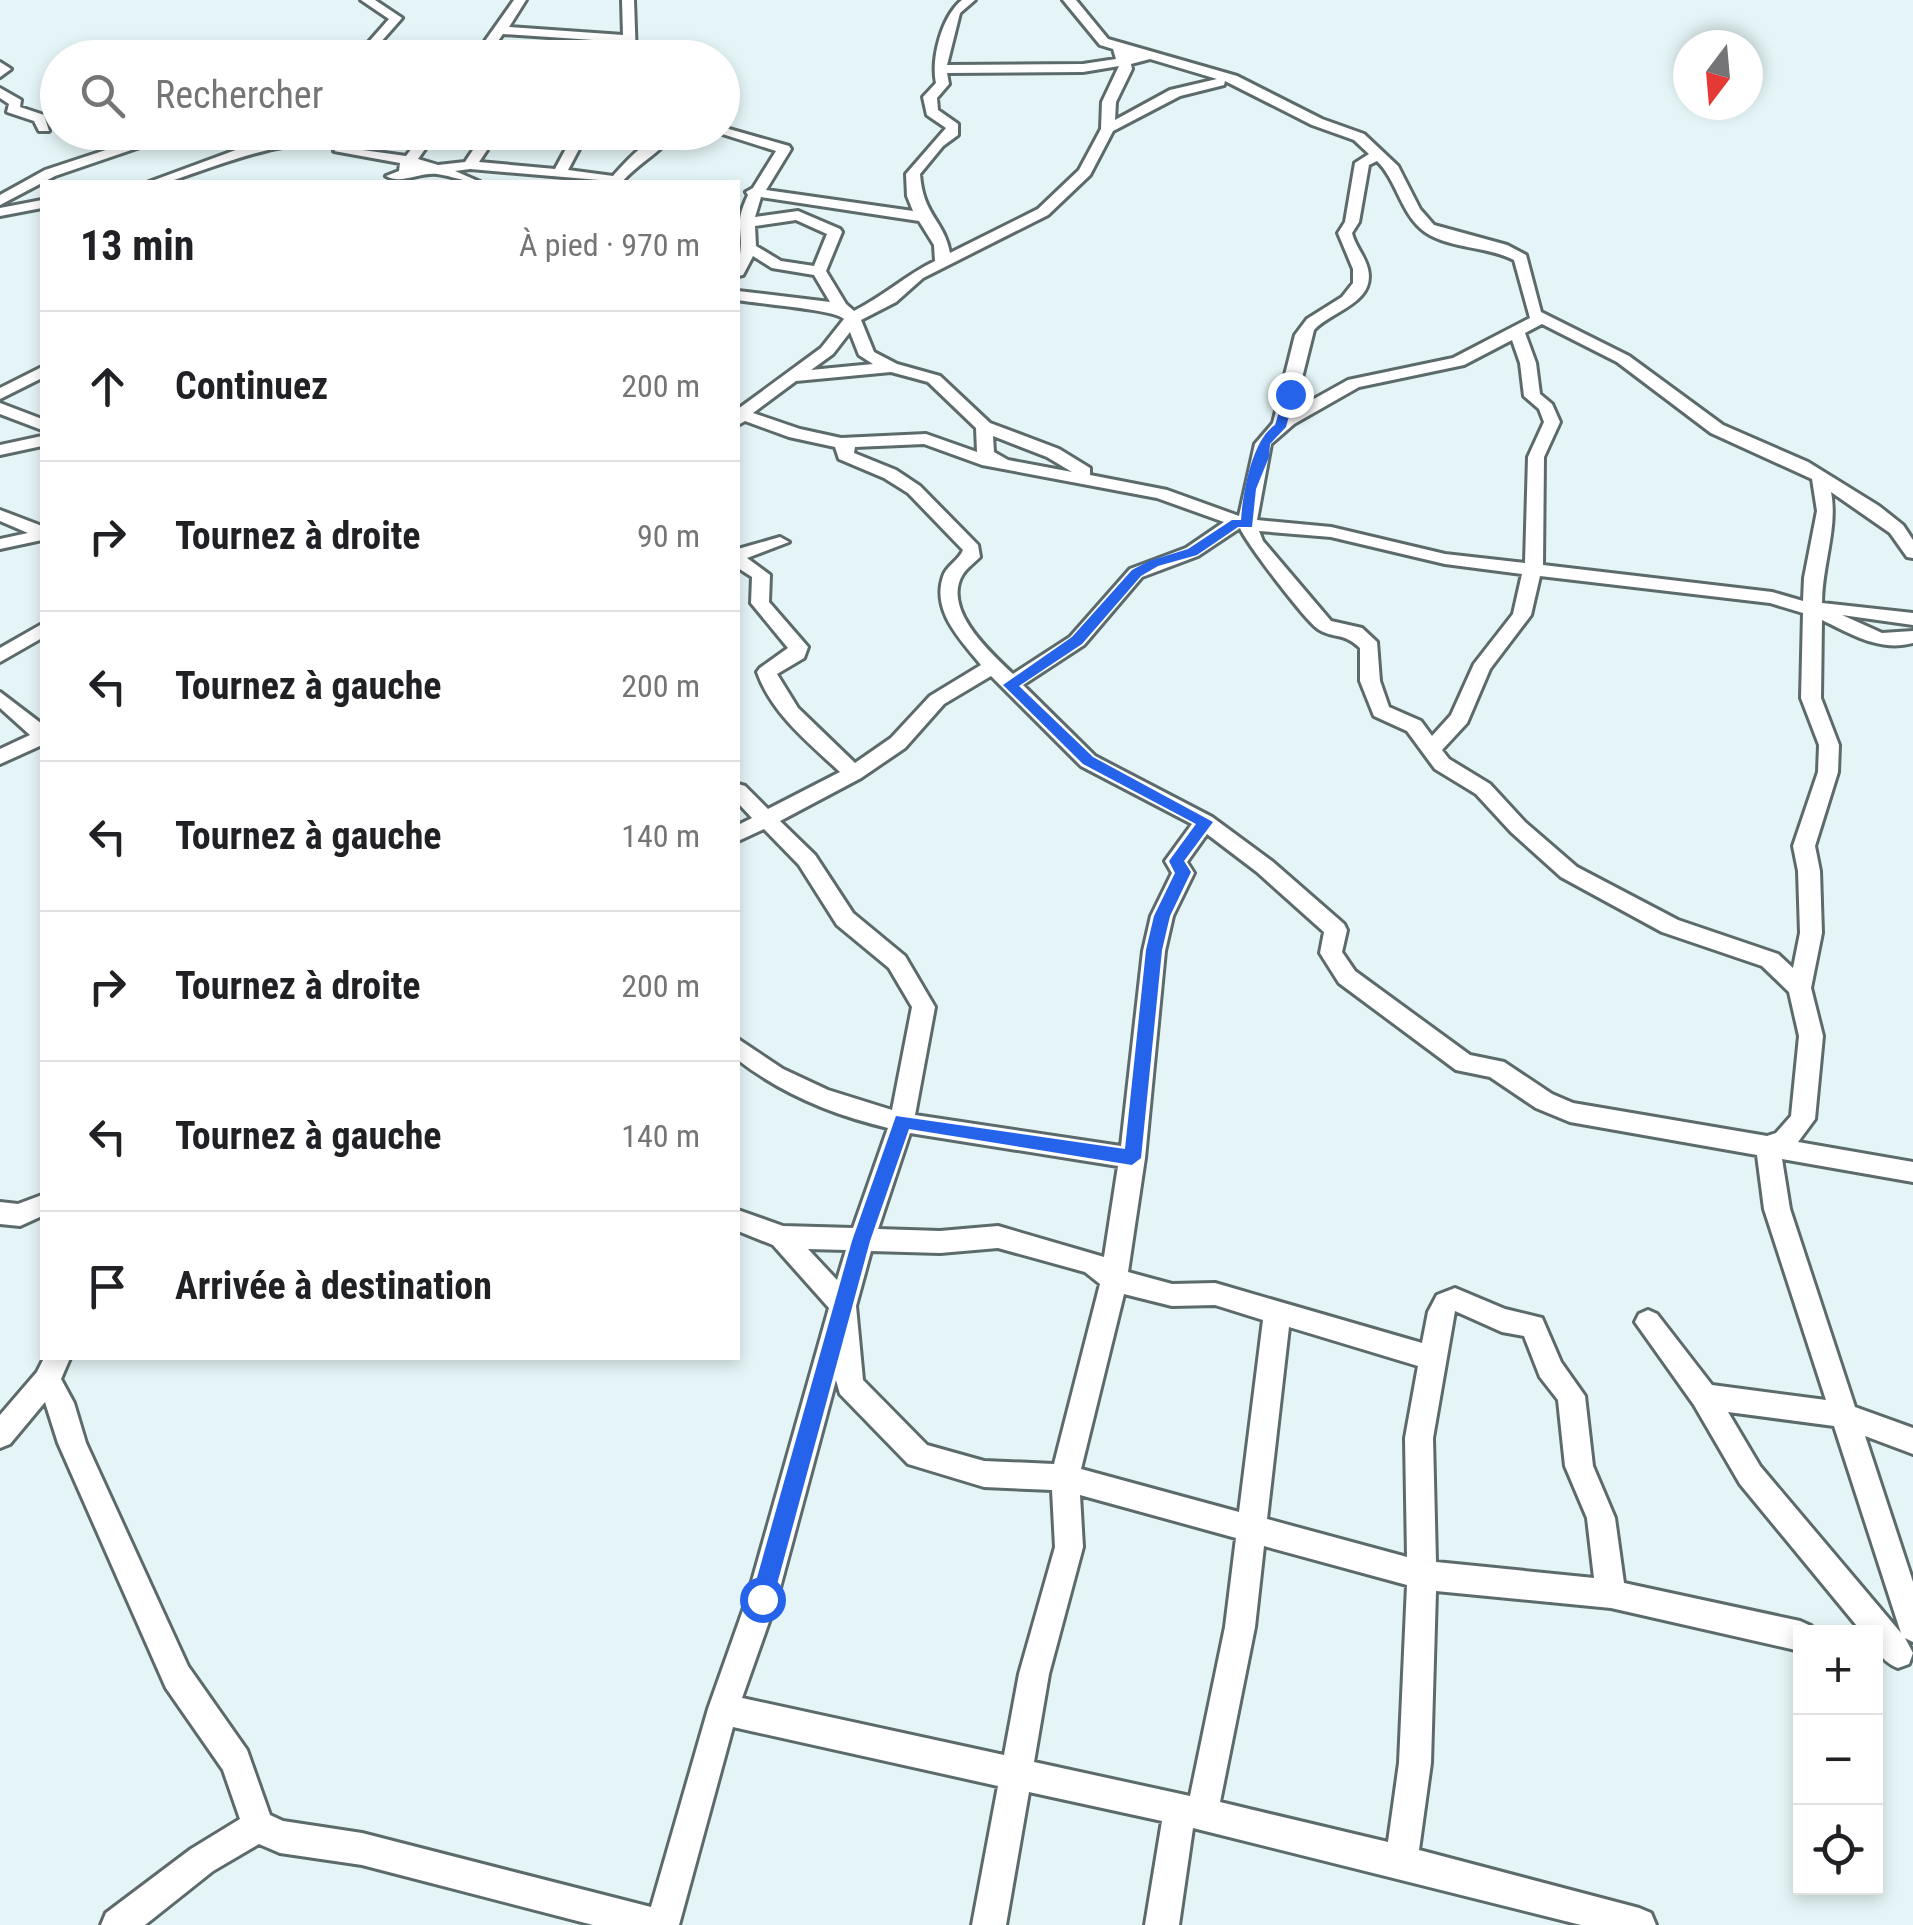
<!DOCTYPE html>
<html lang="fr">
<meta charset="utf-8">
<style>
:root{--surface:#fff;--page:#f2f2f2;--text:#202124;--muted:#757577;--line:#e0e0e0}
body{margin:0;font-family:"Roboto Condensed",sans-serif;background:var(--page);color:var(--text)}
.controls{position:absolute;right:30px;bottom:30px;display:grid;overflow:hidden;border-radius:0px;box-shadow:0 5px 15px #0003}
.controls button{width:90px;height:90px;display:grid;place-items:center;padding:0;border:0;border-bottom:2px solid var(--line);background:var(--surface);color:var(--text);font:50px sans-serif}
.compass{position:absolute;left:1673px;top:30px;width:90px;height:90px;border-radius:50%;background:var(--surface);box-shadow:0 5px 15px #0003;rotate:196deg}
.stop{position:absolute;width:30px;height:30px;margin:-22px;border:8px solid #2563eb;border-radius:50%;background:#fff}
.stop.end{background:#2563eb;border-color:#fff;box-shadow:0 2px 10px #0008}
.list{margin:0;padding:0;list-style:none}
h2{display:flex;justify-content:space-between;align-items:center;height:130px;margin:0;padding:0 40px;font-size:42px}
h2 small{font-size:32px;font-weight:400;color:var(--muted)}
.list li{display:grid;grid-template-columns:65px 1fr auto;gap:30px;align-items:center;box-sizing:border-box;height:150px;padding:0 40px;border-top:2px solid var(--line)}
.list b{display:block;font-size:38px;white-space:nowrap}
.list em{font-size:32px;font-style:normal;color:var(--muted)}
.icon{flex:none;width:55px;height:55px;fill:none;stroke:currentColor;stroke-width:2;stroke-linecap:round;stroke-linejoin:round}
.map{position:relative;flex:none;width:1913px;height:1925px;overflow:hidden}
.search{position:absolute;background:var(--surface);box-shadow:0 5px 15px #0003;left:40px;top:40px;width:700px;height:110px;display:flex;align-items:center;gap:25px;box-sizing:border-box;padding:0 35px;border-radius:55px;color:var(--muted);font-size:38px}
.panel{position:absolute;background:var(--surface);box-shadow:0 5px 15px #0003;left:40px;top:180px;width:700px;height:1180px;border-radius:0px}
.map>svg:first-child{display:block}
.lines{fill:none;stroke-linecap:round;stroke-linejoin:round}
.minor-casing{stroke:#5c6a6b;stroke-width:6}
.minor{fill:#fff;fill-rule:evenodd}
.route{fill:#2563eb}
</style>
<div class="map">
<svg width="1913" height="1925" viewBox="0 0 1913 1925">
<rect width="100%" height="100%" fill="#e5f5f7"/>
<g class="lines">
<defs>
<path id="minor" d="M361,0h14l27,18 -30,34 1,6h-12l-1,-6 29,-33z
M514,0h12l-17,27 114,8 -1,-35h12l2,58h-12l-1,-16 -120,-8 -17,24h-13z
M962,0h13l-15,13 -13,52 136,-1 33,-5 -3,-10 -13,-4 -37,-45h13l32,39 129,37 85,43 42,15 34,32 22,43 14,16 73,20 19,10 15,57 88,44 94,69 85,37 71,44 24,19 10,15v18l-6,-1 -17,-24 -59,-41c7,36 -9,73 -9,111l91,10v12l-71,-10 40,18 31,-2v12c-33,9 -62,-9 -91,-23l-1,78 18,47 -1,27 -23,74 5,25 2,62 -11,55 12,48 -8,83 -17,23 115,20v20l-131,-23 8,50 65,198 58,21v26l-48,-18 48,146v60l-8,-4 8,15 -4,11 -11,4c-17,-7 -22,-17 -22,-36h-14l-122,-148 -46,-79 -59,-83 4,-8 9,-4 9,4 55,71 114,15 -62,-191 -7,-54 -187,-33 -34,-14 -46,-31 -34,-7 -117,-87 -19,-30 4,-21 -67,-60 -50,-38 -20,28 7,11 -21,43 -8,35 -20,207 -17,114 44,12 43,-1 207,60 6,-31 9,-17 18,-7 50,21 37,9 19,44 24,34 8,70 22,52 9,65 176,38 11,5 2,6h-13v19l-189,-43 -175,-17 -5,172 -12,87 220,58 12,5 5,12h-75l-388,-97 -14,97h-34l17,-104 -133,-29 -23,133h-34l26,-139 -265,-59 -54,198h-86l-231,-60 -82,-12 -21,-9 -46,27 -68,54h-44l5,-12 85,-64 49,-30 -17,-49 -57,-82 -108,-245 -13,-41 -35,42 -10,4v-33l37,-43 7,-14h26l-9,21 13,24 12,40 102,223 59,84 23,65 13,6 79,12 289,74 57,-198 39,-110 82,-291 -56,-63 -35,-14v-21l45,16 70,2 35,-100c-55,-13 -106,-34 -150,-68v-21l45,30 45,21 64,20 20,-103 -23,-39 -52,-43 -38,-60 -35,-36 -26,12v-16l14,-7 -14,-15v-19l7,2 23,23 72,-37c-32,-30 -68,-58 -83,-100l3,-4 28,-20 -37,-45 1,-26 -14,-9v-19l42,-12 9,5 -42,16 23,17 -1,27 39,45 -4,11 -27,16 21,34 57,55 36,-25 39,-42 51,-31c-21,-26 -51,-55 -37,-91 5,-10 15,-14 19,-24l-55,-57 -24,-15 -45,-19 -4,-12 -46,-10 -44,-16 -7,4v-16l83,-61 23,-29c-11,-10 -85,-15 -106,-19v-9l92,11 -16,-27 -42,-7 -19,-12 -10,19 -5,1c0,-12 3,-23 3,-34 -1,-21 -4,-23 7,-47l-2,-3 7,-4 23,-37 -60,-19h6v-5l67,19 2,3 -25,41 147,21 -6,-15 -1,-22 40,-46 -19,-13 -4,-18 13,-14c-5,-23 5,-66 26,-83zM1150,59l67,20 -47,11 -55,30 1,-18 16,-33 -1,-5zM1119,66l-17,36 -1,27 -22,41 -41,39 -88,44c-6,-33 -27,-37 -30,-79l23,-28 15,-11v-11l-20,-14 -1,-12 12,-14 -2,-11 136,-1zM1225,81l87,44 42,15 15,14 -14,9 -10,59 -7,11 15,36v14l-11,14 -35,22 -12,16 -22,88 -18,21 -16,72 -72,-26 -77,-15v-7l-31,-19 -69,-26 -50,-47 -43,-12 -23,-12 -13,-32 35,-18 27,-24 125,-63 42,-40 23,-44 67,-35 44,-11zM1377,161c20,19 24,54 48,71 25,17 62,14 89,28l16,58 -77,40 -105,22 -54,30 20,-80c17,-19 62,-27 54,-61 -3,-13 -13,-23 -16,-36l7,-11 10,-57zM761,197l158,24 15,24 1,16c-29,14 -51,35 -81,50l-8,-7 -20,-33 16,-39 -2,-3 -42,-18 -43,6zM796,220l31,14 -13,32 -33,-5 -25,-15 -1,-20zM1542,324l75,38 94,71 101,46 5,32 -13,67 -1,23 -31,-9 -229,-27 1,-108 16,-35 -8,-18 -12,-10 -4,-31 -11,-30zM850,332l9,23 14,9 -62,6 22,-16zM1512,340l8,23 4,33 15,13 5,13 -16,35 -3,106 -80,-9 -114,-27 -74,-7 14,-76 23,-20 65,-37 105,-22zM891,372l37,10 48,46 1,24 -51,-18 -85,4 -41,-9 -47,-16 43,-32zM993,436l54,21 25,15 -64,-12 -14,-8zM924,444l58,21 175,33 67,24 -38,26 -56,21 -60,68 -57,37c-22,-21 -72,-65 -50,-100 4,-6 12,-12 17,-17l-2,-12 -58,-59 -24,-16 -42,-17 1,-6zM1240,528c7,16 65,92 78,101 15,10 26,3 42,19v33l14,35 33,15 28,38 41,25 35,38 50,45 101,55 100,34 27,26 10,44 -8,80 -15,17 -9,3 -194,-33 -21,-9 -48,-32 -34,-7 -115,-84 -13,-19 5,-22 -3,-6 -71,-62 -61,-45 -117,-61 -72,-71 61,-40 58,-68 56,-21zM1259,531l72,6 114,27 77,10 -9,40 -39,50 -23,51 -19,21 -11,-15 -32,-14 -9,-26 -3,-39 -15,-14 -31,-7 -68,-80zM1540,576l230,27 33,10 -2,85 18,47 -1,27 -25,74 5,25 2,62 -7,35 -15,-14 -100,-34 -101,-53 -52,-45 -35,-38 -41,-25 -7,-9 25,-27 23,-54 41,-54zM991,676l90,90 111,58 -27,37 7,12 -21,43 -8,35 -22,195 -206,-31 20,-108 -30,-51 -52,-43 -38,-58 -35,-34 81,-43 44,-30 39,-44zM910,1133l208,33 -14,91 -106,-31 -58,5 -62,-2zM998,1248l87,24 15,12 -46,180 -70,-3 -57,-16 -64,-65 -7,-74 15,-55 69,2zM808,1249l38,1 -9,30zM1124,1294l48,12 43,-1 48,15 -24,192 -158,-43zM1455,1311l47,21 22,4 16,41 18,23 7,66 22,52 7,60 -158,-16 -3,-124zM1289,1327l129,39 -13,72 2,119 -140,-38zM836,1380l4,14 68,70 76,23 68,3 3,57 -36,127 -15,81 -262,-57 35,-99zM1728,1412l106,14 67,207 -141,-167zM1080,1495l156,43 -11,89 -35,169 -156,-34 15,-88 34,-127zM1264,1546l143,39 -8,178 -11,79 -168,-40 35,-175z
M0,62l11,7 -11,8z
M0,88l21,12 -1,7 24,8 5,16h-10l-5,-10 -27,-9 2,-8 -9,-6z
M73,132l63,7 64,-7 -36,13 -24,2 -85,29 -55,29v-10l45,-25 76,-25z
M424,132h13l-19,27 20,6 27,-3 8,-12 -1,-12 5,-6h14l-7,9 3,9 -8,12 76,7 20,-37h13l-20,38 45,6c15,-17 40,-44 62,-44 -14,21 -37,31 -53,50l-152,-13 -15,2 25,11c-16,0 -28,-6 -43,-8 -18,-2 -36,11 -51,2l13,-5 1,-8 -66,-12 7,-4 65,9z
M309,133h27l33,8 -7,4c-70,-11 -129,15 -194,37h-19l103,-38z
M42,200v8l-42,8v-8z
M42,367v11l-42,21v-11z
M0,403l42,16v11l-42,-16z
M42,436v10l-42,9v-10z
M0,510l42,16v14l-42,9v-10l28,-6 -28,-12z
M42,624v14l-42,24v-14z
M0,692l42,32v21l-42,19v-15l30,-14 -30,-27z
M42,1195v21l-22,10 -20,-2v-22l18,2z"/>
</defs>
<use href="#minor" class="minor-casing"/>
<use href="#minor" class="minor"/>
</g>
<path class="route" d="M1285,392l10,2 -9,33 -16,17 -1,13 -13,32 -4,38h-14l-41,28 -39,11 -17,10 -59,68 -63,42 74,71 120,65 -29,39 7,11 -21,44 -8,34 -21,208 -9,7 -223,-36 -39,112 -97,358 -3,8 -8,3 -8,-3 -3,-8 101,-358 44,-125 229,33 21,-199 8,-34 21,-43 -6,-12 27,-37 -113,-60 -80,-79 69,-48 60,-67 17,-9 39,-12 44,-29h9c2,-28 11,-80 34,-95z"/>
</svg>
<div class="controls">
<button>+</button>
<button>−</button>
<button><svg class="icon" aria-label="locate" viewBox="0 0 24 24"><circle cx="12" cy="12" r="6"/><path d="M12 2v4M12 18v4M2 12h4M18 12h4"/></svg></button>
</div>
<svg class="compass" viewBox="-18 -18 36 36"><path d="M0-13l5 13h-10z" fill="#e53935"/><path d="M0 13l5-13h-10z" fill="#757577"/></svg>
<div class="stop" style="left:762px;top:1599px"></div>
<div class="stop end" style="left:1290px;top:394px"></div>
<div class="search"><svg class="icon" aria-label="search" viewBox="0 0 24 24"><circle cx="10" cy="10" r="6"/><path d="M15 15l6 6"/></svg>Rechercher</div>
<section class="panel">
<h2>13 min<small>À pied · 970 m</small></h2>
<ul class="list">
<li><svg class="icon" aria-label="ahead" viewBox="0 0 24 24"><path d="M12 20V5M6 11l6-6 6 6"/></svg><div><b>Continuez</b></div><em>200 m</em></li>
<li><svg class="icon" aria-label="right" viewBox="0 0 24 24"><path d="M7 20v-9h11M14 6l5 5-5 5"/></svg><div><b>Tournez à droite</b></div><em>90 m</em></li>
<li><svg class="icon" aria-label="left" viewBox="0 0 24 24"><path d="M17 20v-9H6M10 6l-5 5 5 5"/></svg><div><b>Tournez à gauche</b></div><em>200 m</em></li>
<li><svg class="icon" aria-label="left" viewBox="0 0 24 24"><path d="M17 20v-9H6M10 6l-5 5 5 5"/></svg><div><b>Tournez à gauche</b></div><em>140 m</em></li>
<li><svg class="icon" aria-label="right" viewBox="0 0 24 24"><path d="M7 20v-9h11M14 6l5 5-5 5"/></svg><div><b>Tournez à droite</b></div><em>200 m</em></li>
<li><svg class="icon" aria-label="left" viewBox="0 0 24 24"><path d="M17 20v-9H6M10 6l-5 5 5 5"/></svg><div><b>Tournez à gauche</b></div><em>140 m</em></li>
<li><svg class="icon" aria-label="arrive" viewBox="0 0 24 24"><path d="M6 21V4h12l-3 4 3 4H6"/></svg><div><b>Arrivée à destination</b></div></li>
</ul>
</section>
</div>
